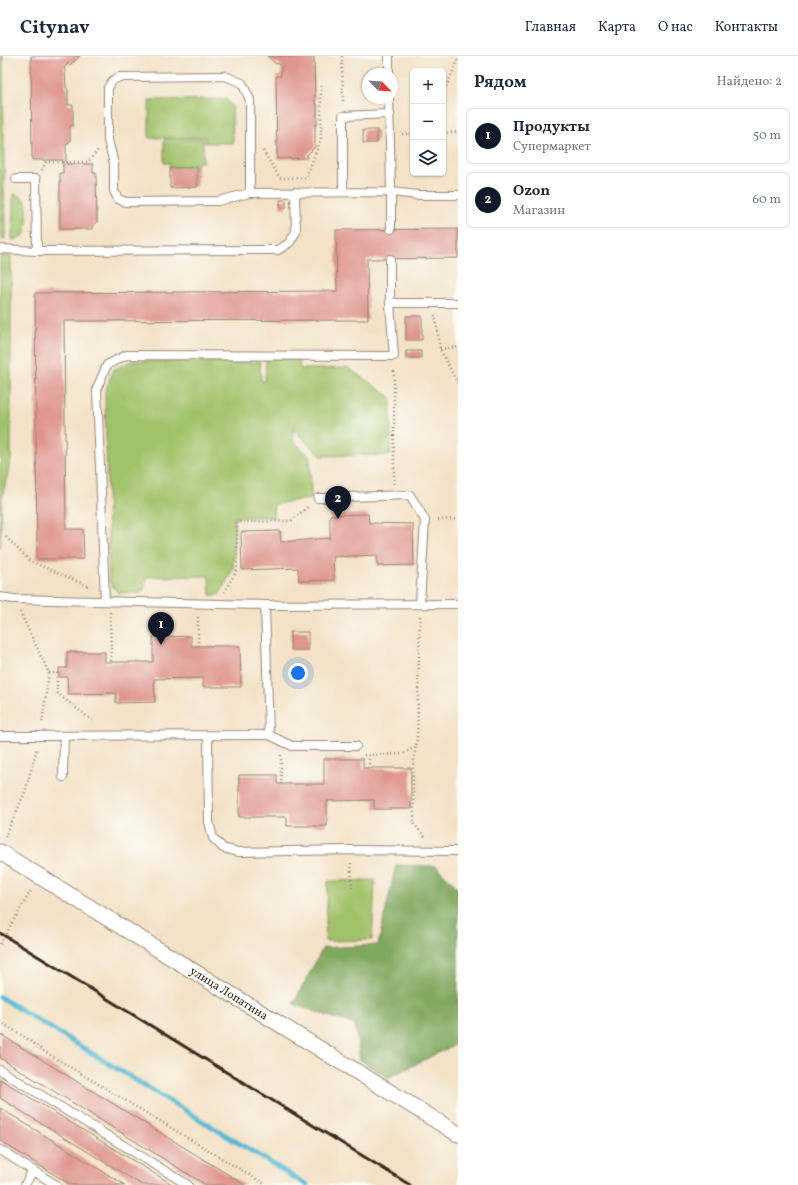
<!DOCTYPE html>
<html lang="ru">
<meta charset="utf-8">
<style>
:root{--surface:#fff;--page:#f6f6f7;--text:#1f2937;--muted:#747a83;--line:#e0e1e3;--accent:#111827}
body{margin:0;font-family:Vollkorn,serif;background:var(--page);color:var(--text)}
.controls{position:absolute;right:12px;top:12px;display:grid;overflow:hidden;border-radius:6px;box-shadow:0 1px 3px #0004}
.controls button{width:36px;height:36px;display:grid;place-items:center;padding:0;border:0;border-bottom:1px solid var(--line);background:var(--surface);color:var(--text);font:20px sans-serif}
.compass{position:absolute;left:362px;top:12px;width:36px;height:36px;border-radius:50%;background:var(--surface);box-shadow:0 1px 3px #0004;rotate:115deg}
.you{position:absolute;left:298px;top:617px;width:14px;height:14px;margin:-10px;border:3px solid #fff;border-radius:50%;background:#1a73e8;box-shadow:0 0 0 6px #1a73e833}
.badge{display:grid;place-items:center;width:26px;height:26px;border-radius:50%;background:var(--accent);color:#fff;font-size:13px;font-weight:700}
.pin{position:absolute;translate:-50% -33px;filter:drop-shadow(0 1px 2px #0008)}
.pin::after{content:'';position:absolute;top:21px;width:14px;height:12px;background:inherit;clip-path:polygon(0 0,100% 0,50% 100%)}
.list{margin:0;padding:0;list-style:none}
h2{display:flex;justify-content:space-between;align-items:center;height:52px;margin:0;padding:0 16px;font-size:17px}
h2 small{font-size:13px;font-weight:400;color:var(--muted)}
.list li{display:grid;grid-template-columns:26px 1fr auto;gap:12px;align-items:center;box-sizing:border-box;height:56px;margin:0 8px 8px;padding:0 8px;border:1px solid var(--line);border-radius:6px}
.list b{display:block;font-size:15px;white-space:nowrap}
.list p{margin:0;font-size:13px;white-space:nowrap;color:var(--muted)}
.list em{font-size:13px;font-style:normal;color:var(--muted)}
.icon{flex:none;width:22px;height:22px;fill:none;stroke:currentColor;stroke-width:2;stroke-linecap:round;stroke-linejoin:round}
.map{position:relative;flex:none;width:458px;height:1129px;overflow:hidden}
header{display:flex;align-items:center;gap:24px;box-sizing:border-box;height:56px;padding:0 20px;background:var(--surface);border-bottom:1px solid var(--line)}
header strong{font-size:19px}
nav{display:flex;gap:22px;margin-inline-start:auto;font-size:14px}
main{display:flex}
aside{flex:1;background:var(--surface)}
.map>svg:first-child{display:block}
.green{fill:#a2c26b;stroke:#6e7644}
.forest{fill:#81a85f;stroke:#5e693e}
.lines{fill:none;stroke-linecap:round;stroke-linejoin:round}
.stream{stroke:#54b8d2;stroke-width:5}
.building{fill:#df968f}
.lane-casing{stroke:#978672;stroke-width:10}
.street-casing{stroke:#978672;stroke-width:17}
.path{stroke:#978672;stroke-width:2.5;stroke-dasharray:1 3;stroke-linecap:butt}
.lane{stroke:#fff;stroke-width:8}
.street{stroke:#fff;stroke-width:15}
.rail{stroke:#3b2a1e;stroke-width:3}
.labels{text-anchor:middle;stroke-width:3;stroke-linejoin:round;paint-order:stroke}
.street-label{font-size:12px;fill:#3b2a1e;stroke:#fdfcf7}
</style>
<header>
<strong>Citynav</strong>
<nav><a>Главная</a><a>Карта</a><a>О нас</a><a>Контакты</a></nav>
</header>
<main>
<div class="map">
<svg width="458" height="1129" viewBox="0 0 458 1129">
<rect width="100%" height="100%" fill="#fdfcf7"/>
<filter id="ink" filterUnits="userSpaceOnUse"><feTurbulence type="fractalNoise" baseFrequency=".025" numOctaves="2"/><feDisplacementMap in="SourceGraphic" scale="8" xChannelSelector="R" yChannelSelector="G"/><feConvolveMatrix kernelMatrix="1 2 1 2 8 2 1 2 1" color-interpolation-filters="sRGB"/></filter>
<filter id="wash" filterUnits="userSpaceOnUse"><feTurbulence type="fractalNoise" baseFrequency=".012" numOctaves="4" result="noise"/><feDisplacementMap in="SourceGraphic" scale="16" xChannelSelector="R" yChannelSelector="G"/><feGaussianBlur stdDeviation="0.9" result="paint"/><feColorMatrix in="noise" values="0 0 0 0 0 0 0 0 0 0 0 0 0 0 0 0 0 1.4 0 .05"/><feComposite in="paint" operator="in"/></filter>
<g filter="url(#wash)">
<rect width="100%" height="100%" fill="#f3e2c7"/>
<path class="green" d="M0,0h3l2,183h-5z
M226,43l6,6 1,38h-28v-6l-56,1v-38z
M164,83h39v23h-6v5l-27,1v-5h-6z
M13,138c5,1 9,2 12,6 4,5 3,30 -1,35 -3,3 -8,4 -12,5z
M0,200h11v203l-9,39 -2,51z
M266,302h33l1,11 48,-1 43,29v58l-70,1 -28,-27v12l17,15 1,43 -37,5 -1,13h-38l-2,52 -14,26h-9l-1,-19 -63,1 -1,10 -4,6h-22l-6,-6 -4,-6 -4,-189 8,-22 18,-9 129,1 1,19h4z
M375,824l-3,60 -47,1 3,-60z"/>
<path class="forest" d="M396,809l40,1 22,22v155l-70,35 -28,-18 -5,-35 -62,-21 30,-56 55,-3z"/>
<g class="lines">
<path class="stream" d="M0,941l307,188"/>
</g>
<g id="blocks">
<path class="building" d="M31,0h49l-10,9 -2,-2 -4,5 1,2 1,17 2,3v15h5v21h-3v15l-4,4v19h27v9h3l1,49 -4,3v4h-33v-56h3v-13h-31z
M267,0h47l1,48h2v21h-2v22l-8,8v3l-30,1 -1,-83h5v-7l1,-2 -4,-4 -2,1z
M363,74h14v13h-14z
M197,111v20l-27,1v-20z
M280,144h6v8h-6z
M458,173v29l-91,1 1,61 -304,1 2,208h17l1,30h-47l-2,-266 302,-2 -1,-61z
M406,260h16v24h-16z
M406,295h15v7h-15z
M368,458l1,9 44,1 1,41 -37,1v-11l-44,2 1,23 -35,1 -1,-13 -56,2 -1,-38 39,-1 1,11 49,-4v-23z
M290,576h18v18h-17z
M191,580v10h49l1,41h-38v-9l-49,1 1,23 -39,1v-10l-48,1 -1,-17h-8v-9h8v-16h38v10h48v-25z
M324,703h39v9h48v41h-37v-9l-47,1v25h-40v-9h-48v-42h38v9h47z
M0,978l245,151h-39l-206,-127z
M0,1023l173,106h-31l-142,-87z
M0,1052l125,77h-54l-71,-44z"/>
</g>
</g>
<g filter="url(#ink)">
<use href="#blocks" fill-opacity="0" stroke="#978672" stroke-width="1"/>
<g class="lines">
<defs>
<path id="lane" d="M389,0v18
M389,42l2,94 27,3h40
M16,123h20l1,72
M343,136v-76l47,-2
M250,137v-93l-8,-17 -17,-7 -106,1 -7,4 -4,7v52l6,24v27l4,8 8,3 92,-1 32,-8 141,-1v37
M0,193l37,2 241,-1 11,-7 7,-11 -1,-40
M390,247h68
M318,442l92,-3 15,25 -5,83
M0,541l14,2 251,6 193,-1
M105,545l-8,-213 10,-23 19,-10 268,1 -4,-53v-44
M269,679l23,11h64
M0,680l269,-1 -4,-130
M208,680l1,86 4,16 10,10 15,4 113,-2 107,1
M63,721l1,-41
M0,1014l188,115
M0,1094l56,35
M25,1129l8,-15"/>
<path id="street" d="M0,796l458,282"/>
</defs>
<use href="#lane" class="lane-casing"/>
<use href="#street" class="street-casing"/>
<path class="path" d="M342,0l1,47
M443,38l15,-35
M443,77l15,-1
M402,78h11
M263,95l17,27
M66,106h22l10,-12
M42,114l4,-8h17
M280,122h26l15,-39v-55
M435,259l5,34 18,35
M440,293l18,-2
M394,428v-115
M438,464l20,-1
M6,481l24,24 60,26
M224,536l13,-22v-48l54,-1 18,-15
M20,556l29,61 -7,51
M110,556l1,50
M420,560l-3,123 -4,26 1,59 12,14
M198,590v-31
M49,617h10
M57,617v20l37,29
M364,699l39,-1 12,-7
M369,712v-13
M281,728v-29
M5,781l20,-45 12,-44
M351,807l1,28
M0,888l32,-55
M0,966l22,13 23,17 221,133"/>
<use href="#lane" class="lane"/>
<use href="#street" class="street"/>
<path class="rail" d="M0,877l410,252"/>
</g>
</g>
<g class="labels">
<g class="street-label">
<text transform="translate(229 937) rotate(32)" y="4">улица Лопатина</text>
</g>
</g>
</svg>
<div class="controls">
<button>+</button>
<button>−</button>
<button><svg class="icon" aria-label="layers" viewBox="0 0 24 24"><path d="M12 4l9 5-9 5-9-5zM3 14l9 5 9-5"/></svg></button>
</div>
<svg class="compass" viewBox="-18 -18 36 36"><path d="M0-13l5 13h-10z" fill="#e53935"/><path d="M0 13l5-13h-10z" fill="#747a83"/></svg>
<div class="you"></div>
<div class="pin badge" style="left:161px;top:589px">1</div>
<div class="pin badge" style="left:338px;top:463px">2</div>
</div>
<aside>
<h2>Рядом<small>Найдено: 2</small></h2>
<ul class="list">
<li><span class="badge">1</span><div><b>Продукты</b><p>Супермаркет</p></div><em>50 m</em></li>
<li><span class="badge">2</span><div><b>Ozon</b><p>Магазин</p></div><em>60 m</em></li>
</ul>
</aside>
</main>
